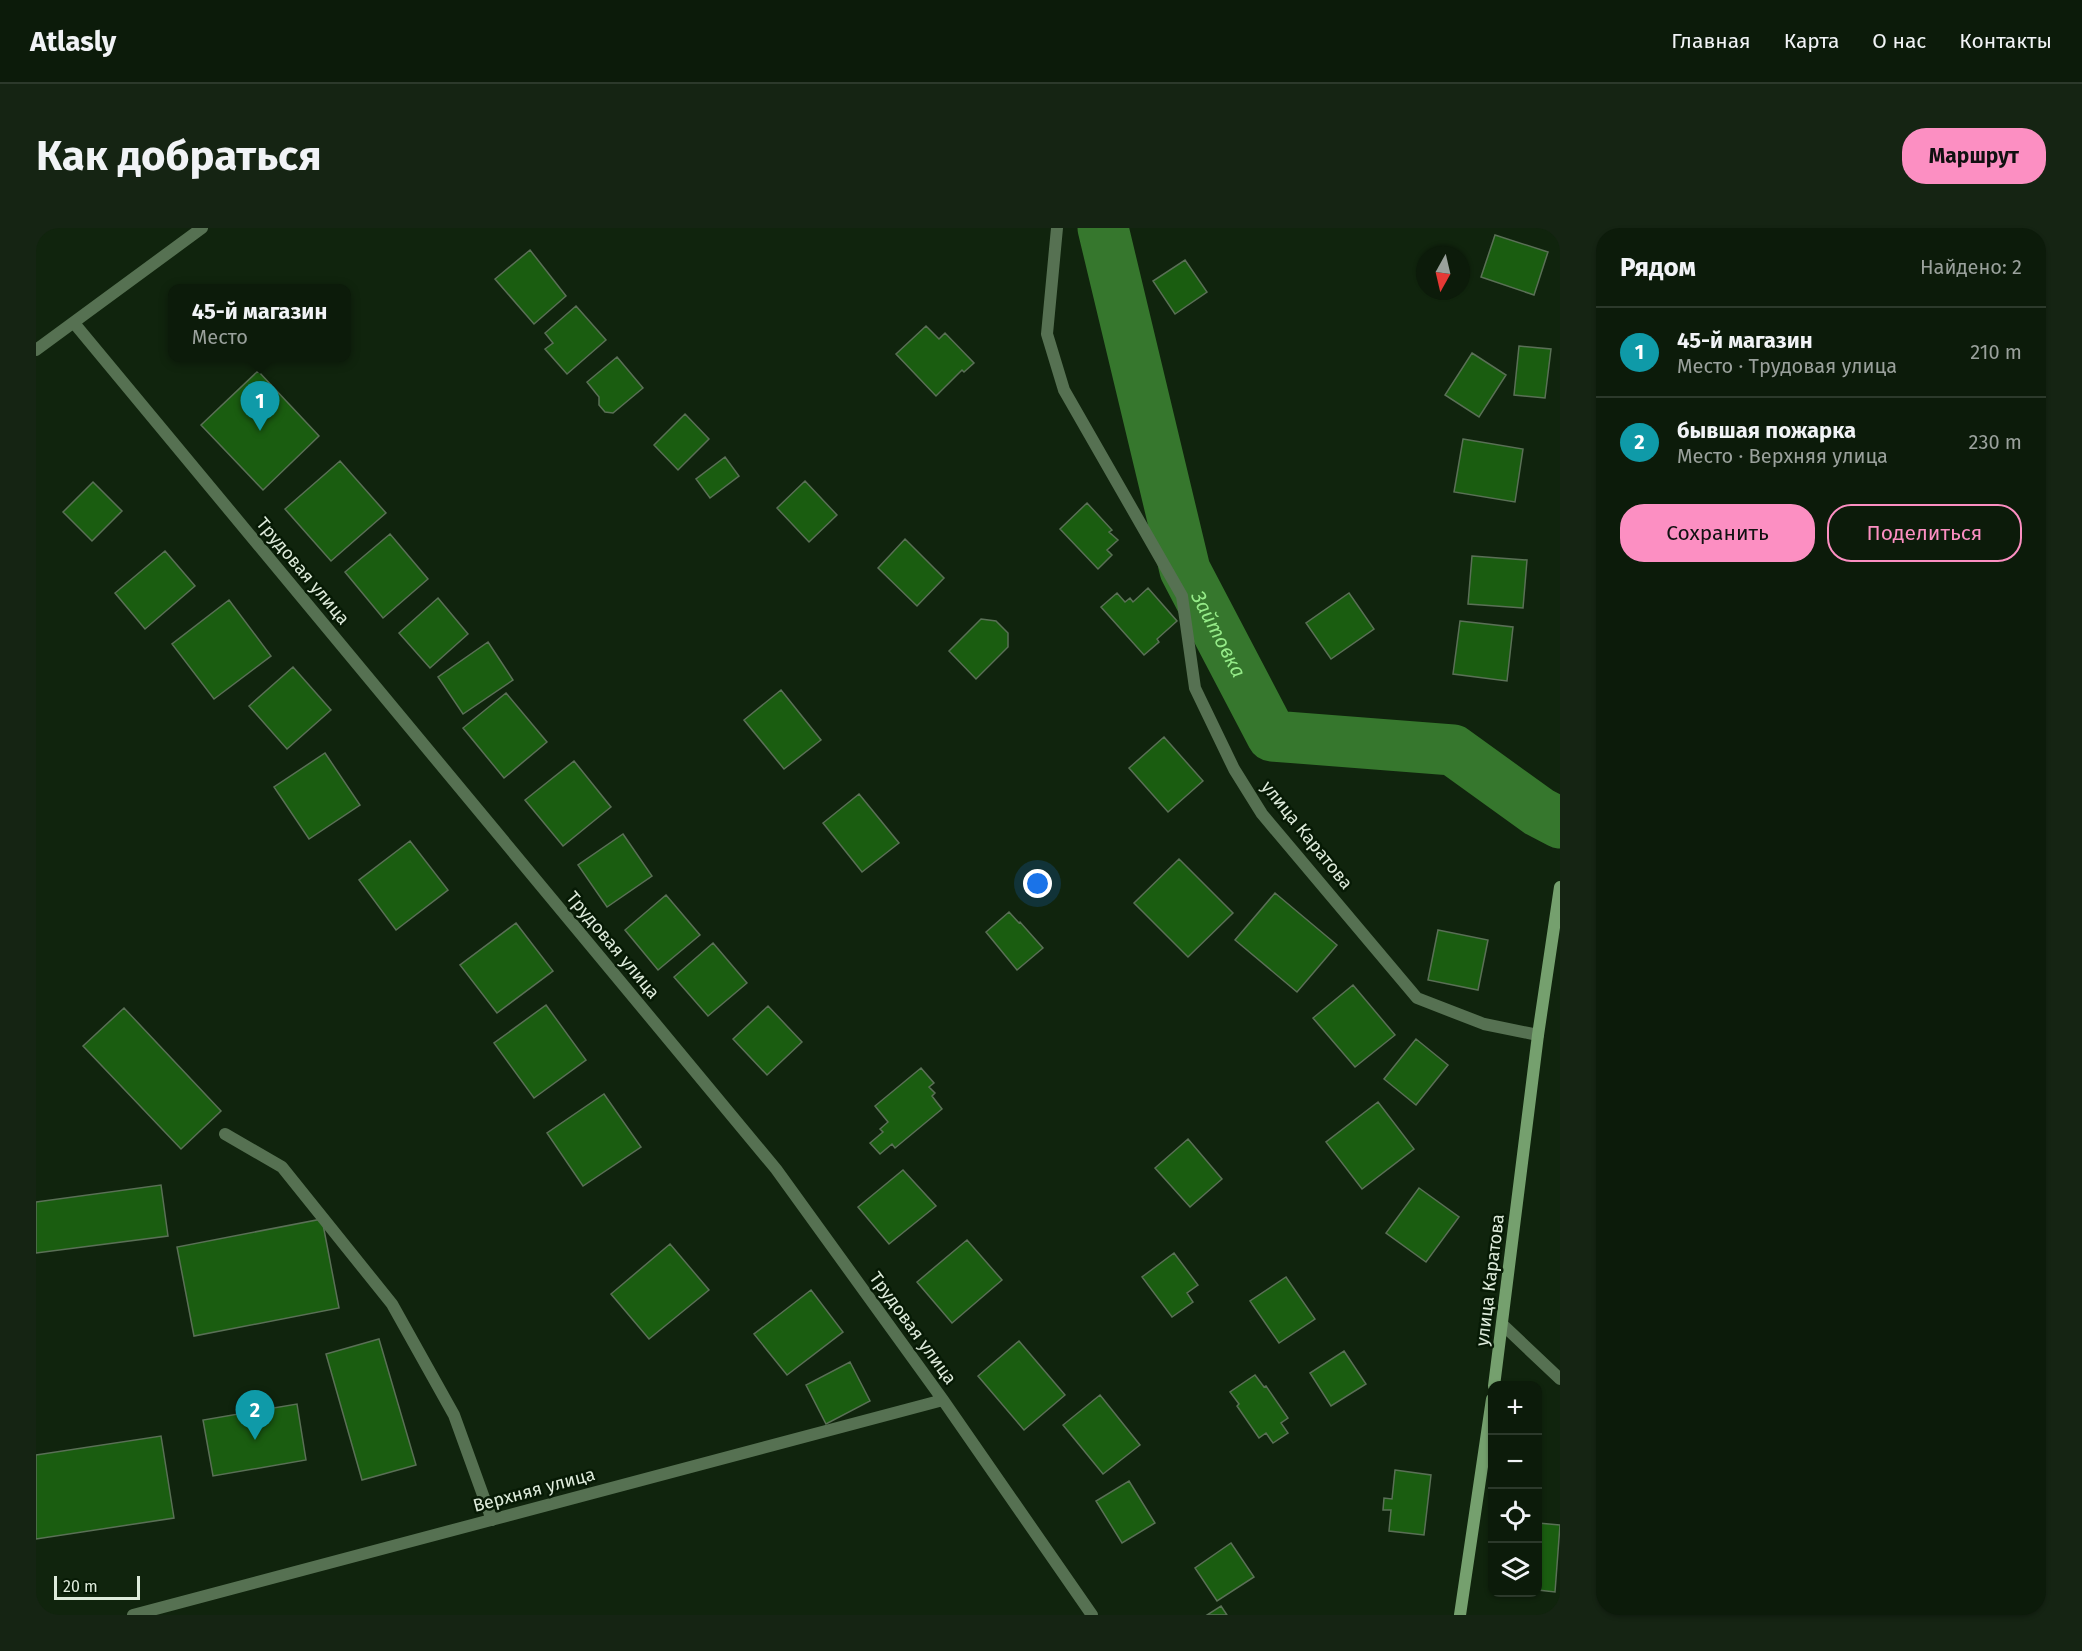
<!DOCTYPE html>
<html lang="ru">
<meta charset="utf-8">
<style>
:root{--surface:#0c1b0a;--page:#152413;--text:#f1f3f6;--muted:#9aa19c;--line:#2c392b;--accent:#fc8fc2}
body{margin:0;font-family:"Fira Sans",sans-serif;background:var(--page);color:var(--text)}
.controls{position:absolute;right:18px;bottom:18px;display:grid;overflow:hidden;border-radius:12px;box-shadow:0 2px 4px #0004}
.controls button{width:54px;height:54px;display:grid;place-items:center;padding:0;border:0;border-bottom:2px solid var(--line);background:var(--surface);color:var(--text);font:30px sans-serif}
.compass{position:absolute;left:1380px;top:18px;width:54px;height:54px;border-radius:50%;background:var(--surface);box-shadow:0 2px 4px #0004;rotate:188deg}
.scale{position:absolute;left:18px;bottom:15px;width:86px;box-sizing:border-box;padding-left:6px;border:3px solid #deebdb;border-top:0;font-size:16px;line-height:21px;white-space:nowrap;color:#deebdb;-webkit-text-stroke:4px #071a05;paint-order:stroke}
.you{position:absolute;left:1002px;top:656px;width:21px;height:21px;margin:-15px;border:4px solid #fff;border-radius:50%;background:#1a73e8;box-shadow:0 0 0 9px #1a73e833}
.badge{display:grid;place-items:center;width:39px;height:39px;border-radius:50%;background:var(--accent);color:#fff;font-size:20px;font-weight:700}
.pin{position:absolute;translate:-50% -50px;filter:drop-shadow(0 2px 3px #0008)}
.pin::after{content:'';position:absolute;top:32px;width:21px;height:18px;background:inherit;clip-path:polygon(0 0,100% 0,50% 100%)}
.popup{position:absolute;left:132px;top:56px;width:183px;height:78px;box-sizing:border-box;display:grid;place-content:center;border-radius:12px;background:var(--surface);filter:drop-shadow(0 2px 4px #0005);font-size:20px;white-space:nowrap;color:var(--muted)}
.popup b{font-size:22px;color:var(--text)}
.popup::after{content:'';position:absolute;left:50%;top:100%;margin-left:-12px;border:12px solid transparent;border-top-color:var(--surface)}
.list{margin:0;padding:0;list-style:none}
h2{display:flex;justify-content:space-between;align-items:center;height:78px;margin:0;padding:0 24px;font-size:26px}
h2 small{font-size:20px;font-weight:400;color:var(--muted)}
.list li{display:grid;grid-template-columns:39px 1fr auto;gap:18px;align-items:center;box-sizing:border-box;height:90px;padding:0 24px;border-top:2px solid var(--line)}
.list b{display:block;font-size:22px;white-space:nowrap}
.list p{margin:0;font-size:20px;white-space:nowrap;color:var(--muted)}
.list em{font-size:20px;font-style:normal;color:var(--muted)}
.actions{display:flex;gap:12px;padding:18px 24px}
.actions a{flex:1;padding:14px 0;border:2px solid var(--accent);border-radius:24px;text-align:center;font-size:21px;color:var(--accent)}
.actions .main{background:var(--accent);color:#111}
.icon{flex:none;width:33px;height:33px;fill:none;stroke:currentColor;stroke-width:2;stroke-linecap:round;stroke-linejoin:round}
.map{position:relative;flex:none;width:1524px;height:1387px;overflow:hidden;border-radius:24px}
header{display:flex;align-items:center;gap:36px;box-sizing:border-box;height:84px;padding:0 30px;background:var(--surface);border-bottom:2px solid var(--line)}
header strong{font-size:28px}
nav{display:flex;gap:33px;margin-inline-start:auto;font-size:21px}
.intro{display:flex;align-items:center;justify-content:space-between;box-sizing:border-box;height:144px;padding:0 36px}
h1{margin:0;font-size:42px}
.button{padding:15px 27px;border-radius:24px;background:var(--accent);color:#111;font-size:21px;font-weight:700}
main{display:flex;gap:36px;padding:0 36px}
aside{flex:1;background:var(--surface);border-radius:24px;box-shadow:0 2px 4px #0004}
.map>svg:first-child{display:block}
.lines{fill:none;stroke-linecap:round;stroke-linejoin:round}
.river{stroke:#36772d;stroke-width:51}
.building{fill:#1a5d10;stroke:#5a7056;stroke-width:1.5}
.street{stroke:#567152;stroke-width:12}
.secondary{stroke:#75a06e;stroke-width:12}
.labels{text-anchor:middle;stroke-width:5;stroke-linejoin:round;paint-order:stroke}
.street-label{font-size:18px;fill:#deebdb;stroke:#071a05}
.water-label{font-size:20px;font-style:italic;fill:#95eb88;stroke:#071a05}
</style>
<header>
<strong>Atlasly</strong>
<nav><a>Главная</a><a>Карта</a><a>О нас</a><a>Контакты</a></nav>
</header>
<div class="intro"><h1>Как добраться</h1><a class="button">Маршрут</a></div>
<main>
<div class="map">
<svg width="1524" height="1387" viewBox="0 0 1524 1387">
<rect width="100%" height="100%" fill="#10240d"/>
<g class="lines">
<path class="river" id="s1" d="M1067,0l82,342 87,166 181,14 86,62 21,11"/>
</g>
<path class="building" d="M1459,7l53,17 -14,43 -53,-18z
M494,22l36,46 -32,28 -39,-45z
M1149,32l22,32 -32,22 -22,-33z
M540,78l30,34 -39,34 -22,-25 8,-6 -8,-10z
M890,98l13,13 6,-6 29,30 -10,9 -2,-2 -26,26 -40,-42z
M1483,118l32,3 -6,49 -31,-3z
M1436,125l34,22 -27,42 -34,-22z
M581,129l26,31 -30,25 -8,-1 -6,-7v-8l-12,-15z
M222,143l61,65 -56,54 -62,-65z
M649,186l24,25 -31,31 -24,-25z
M1427,211l60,10 -8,53 -61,-10z
M689,229l14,19 -29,22 -14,-19z
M304,233l46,52 -55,48 -46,-52z
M769,253l32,34 -28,27 -32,-34z
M57,254l29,29 -30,30 -29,-29z
M1051,275l25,27 -3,2 9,8 -11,10 5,5 -14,14 -38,-40z
M354,306l38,45 -45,39 -38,-46z
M869,311l39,39 -27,28 -39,-38z
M129,323l30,35 -50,43 -30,-36z
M1436,328l55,4 -4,48 -55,-4z
M1112,360l29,33 -20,18 2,3 -15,13 -43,-48 16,-14 8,9 5,-4 3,4z
M1313,365l25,36 -43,30 -25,-36z
M402,370l30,36 -38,34 -31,-35z
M193,372l42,56 -57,43 -42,-55z
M945,391l15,2 12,12v14l-32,32 -27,-28z
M1424,393l53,6 -6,54 -54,-7z
M452,414l25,38 -50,34 -25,-37z
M257,439l38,43 -44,39 -38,-43z
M745,462l40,50 -37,29 -40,-49z
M470,465l41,49 -43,36 -41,-50z
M1128,509l39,44 -35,31 -39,-44z
M289,525l35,52 -51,34 -35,-52z
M538,533l37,46 -48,39 -38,-46z
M823,566l40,49 -37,29 -39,-49z
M587,606l29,42 -45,31 -29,-42z
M374,613l38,49 -52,40 -37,-50z
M1143,631l54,54 -45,44 -54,-54z
M1239,665l62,52 -40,47 -62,-52z
M630,667l34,40 -42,35 -33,-40z
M973,684l10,11 1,-1 23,26 -26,22 -31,-38z
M480,695l37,48 -56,42 -37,-48z
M1402,702l50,10 -10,50 -50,-10z
M677,715l34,40 -39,33 -34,-39z
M1317,757l42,50 -40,32 -42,-49z
M510,777l40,55 -52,38 -40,-55z
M732,778l34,36 -35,33 -34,-36z
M88,780l97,103 -40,38 -98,-103z
M1380,811l32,26 -32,40 -32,-26z
M885,840l13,15 -5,4 6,6 -3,3 10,13 -47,39 -3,-4 -12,10 -10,-11 13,-11 -3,-3 8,-7 -13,-16z
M568,866l37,53 -58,39 -36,-53z
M1342,874l36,47 -52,40 -36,-47z
M1152,911l34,40 -32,28 -35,-39z
M867,942l33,36 -47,38 -31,-37z
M125,957l7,51 -132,17v-51z
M1383,960l40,29 -33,45 -40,-29z
M286,991l17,89 -145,28 -17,-89z
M931,1012l35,40 -50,43 -35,-41z
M634,1016l39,46 -60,49 -38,-45z
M1138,1025l24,32 -11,8 6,9 -21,15 -30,-40z
M1250,1049l29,42 -36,24 -29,-42z
M775,1062l32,42 -56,43 -33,-41z
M343,1111l37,126 -54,15 -36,-126z
M983,1113l46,54 -41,35 -46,-54z
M1308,1123l22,33 -35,22 -21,-33z
M814,1134l20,39 -44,23 -20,-39z
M1219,1147l9,12 2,-1 22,32 -7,5 7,10 -15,10 -7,-10 -7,5 -22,-32 2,-2 -9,-12z
M1064,1167l40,50 -37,29 -40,-49z
M261,1176l9,56 -93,16 -10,-56z
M125,1208l13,82 -138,21v-84z
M1359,1242l36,5 -7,60 -35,-4 2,-21h-8l1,-12 8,1z
M1093,1253l26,42 -33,20 -26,-42z
M1502,1295l22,2 -5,67 -17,-2z
M1195,1315l23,34 -37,24 -22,-33z
M1185,1378l6,9h-20z"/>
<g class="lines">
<path class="street" d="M1021,0l-10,106 17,56 118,206 13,92 39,81 28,45 155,184 67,26 54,11
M38,95l702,846 167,231 149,215
M0,122l166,-122
M189,906l57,33 110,137 62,111 38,105
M1467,1097l57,54
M97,1387l810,-215"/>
<path class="secondary" d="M1458,1158l44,-351 22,-148
M1424,1387l32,-216"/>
</g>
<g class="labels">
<g class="street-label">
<text transform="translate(267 343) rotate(50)" y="6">Трудовая улица</text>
<text transform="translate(1271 607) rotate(51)" y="6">улица Каратова</text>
<text transform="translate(577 717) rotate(50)" y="6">Трудовая улица</text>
<text transform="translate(1454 1052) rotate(-83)" y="6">улица Каратова</text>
<text transform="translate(877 1100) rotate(54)" y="6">Трудовая улица</text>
<text transform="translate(498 1262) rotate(-15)" y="6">Верхняя улица</text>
</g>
<g class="water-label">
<text dy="7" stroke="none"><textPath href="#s1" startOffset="424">Зайтовка</textPath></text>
</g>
</g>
</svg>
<div class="controls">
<button>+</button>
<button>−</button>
<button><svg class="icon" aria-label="locate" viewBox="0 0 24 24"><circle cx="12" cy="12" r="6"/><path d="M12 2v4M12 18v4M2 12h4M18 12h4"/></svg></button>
<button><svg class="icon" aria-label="layers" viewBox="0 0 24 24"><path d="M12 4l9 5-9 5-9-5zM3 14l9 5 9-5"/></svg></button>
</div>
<svg class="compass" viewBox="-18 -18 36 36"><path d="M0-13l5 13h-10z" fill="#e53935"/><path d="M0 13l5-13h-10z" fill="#9aa19c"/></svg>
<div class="scale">20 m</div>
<div class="you"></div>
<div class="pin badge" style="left:224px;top:203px;background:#0f9aa8">1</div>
<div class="popup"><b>45-й магазин</b>Место</div>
<div class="pin badge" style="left:219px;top:1212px;background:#0f9aa8">2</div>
</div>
<aside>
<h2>Рядом<small>Найдено: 2</small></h2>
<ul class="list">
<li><span class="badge" style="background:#0f9aa8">1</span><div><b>45-й магазин</b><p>Место · Трудовая улица</p></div><em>210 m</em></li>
<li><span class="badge" style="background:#0f9aa8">2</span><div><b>бывшая пожарка</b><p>Место · Верхняя улица</p></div><em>230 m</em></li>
</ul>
<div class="actions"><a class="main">Сохранить</a><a>Поделиться</a></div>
</aside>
</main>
